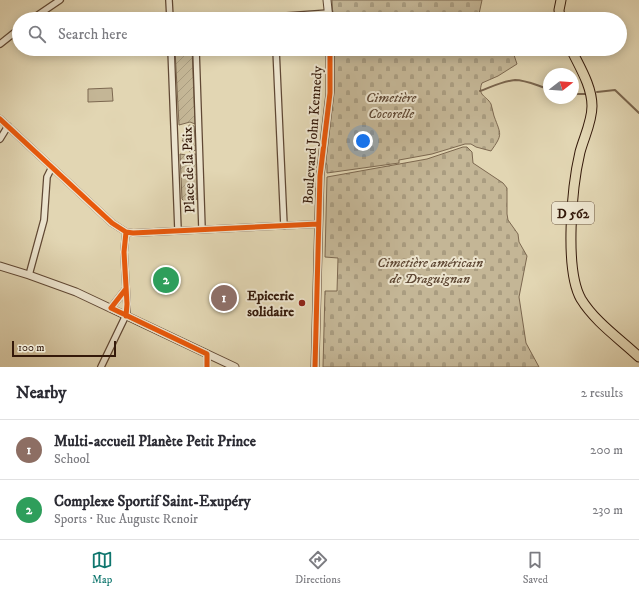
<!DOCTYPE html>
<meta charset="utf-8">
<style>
:root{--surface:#fff;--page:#f2f2f3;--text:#2b2b33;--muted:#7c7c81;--line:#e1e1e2;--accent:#0f766e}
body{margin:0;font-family:"IM FELL DW Pica",serif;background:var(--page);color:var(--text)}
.compass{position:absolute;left:543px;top:68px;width:36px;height:36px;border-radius:50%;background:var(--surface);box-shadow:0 2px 10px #0003;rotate:73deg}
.scale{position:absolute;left:12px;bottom:10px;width:104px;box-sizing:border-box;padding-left:4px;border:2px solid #34190a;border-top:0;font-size:11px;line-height:14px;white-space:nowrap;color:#34190a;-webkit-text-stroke:3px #ece4ce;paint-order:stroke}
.you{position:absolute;left:363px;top:141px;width:14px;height:14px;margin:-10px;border:3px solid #fff;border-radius:50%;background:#1a73e8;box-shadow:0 0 0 6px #1a73e833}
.badge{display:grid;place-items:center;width:26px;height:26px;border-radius:50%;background:var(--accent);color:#fff;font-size:13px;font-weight:700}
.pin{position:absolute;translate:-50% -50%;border:2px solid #fff;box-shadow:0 1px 4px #0006}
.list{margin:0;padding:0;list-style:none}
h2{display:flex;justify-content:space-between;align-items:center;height:52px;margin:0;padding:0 16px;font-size:17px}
h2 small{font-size:13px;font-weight:400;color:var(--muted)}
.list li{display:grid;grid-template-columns:26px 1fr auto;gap:12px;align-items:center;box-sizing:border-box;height:60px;padding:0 16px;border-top:1px solid var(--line)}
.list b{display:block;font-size:15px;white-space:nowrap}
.list p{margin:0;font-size:13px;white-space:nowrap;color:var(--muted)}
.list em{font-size:13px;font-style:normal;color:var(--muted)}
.icon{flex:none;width:22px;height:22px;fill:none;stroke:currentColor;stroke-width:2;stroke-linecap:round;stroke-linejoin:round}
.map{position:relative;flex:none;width:639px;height:367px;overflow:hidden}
.search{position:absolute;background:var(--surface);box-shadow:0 2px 10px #0003;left:12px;right:12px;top:12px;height:44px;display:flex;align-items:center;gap:10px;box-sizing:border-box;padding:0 14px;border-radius:22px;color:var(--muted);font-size:15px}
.sheet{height:172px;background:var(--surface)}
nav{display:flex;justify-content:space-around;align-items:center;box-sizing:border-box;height:56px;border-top:1px solid var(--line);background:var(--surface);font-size:11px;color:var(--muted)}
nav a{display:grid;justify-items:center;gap:2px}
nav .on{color:var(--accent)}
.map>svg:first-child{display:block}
.cemetery{fill:url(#cemetery-stones);stroke:#7c6850}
.garden{fill:url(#garden-furrows);stroke:#7c6850}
.pitch{fill:#c4b696;stroke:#7c6850}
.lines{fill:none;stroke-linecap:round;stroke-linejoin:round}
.stream{stroke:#79644d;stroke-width:2}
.minor-casing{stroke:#604834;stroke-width:8}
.tertiary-casing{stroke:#604834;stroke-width:9}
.primary-casing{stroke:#34190a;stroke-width:11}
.minor{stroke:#ece4ce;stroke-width:5.5}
.tertiary{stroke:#ece4ce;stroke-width:7}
.primary{stroke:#e2d6b3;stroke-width:9}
.cycleway-casing{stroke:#ece4ce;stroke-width:8}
.cycleway{stroke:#e8590c;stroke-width:5}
.poi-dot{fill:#8f2418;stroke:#ece4ce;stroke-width:1.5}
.labels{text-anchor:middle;stroke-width:4;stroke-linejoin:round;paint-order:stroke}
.shield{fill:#ece4ce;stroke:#6b5645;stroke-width:1}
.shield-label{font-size:13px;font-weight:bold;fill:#34190a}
.park-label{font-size:14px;font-style:italic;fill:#5f4834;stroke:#ece4ce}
.street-label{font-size:14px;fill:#34190a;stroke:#ece4ce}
.poi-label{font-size:14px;font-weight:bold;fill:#34190a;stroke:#ece4ce;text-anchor:end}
</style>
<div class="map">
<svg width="639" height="367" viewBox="0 0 639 367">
<defs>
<pattern id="cemetery-stones" width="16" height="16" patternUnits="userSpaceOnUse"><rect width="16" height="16" fill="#c4b696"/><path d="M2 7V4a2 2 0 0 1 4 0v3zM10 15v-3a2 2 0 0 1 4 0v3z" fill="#a99c80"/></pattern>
<pattern id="garden-furrows" width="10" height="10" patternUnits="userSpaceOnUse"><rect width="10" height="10" fill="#c4b696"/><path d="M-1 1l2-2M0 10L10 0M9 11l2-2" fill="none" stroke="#a99c80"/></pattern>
</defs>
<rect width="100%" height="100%" fill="#e2d6b3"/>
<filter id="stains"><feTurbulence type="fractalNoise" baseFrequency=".005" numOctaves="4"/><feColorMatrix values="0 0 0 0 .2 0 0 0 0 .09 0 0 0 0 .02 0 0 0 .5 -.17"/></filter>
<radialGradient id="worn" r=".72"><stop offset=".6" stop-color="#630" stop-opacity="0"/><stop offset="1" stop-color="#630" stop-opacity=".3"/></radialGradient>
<path class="cemetery" d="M332,0h150l-3,14 5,5h-151z
M334,49h178l5,15 -19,12 -16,7c-5,13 4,12 9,21 1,4 2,8 3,12 7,19 9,18 -3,35l-15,-4 -5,-3h-6l-33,10 -33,6v3l-72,10v-8l-2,-4 9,-71z
M463,147h4l5,5 1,11 30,20 4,5v26l1,6 10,14 1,8 8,14 -8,41 7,46 13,24h-216l2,-76h12l1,-33 -13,-1 2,-80 100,-18z"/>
<path class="garden" d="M175,49h17l3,75 -5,-2 -11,3z
M189,125l5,1 2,24 -6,2 -1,-6 -4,-2 -3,-4h3v-2h-3l1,-3 6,-3z
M180,154l6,1 10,-1 1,44 -1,2 -12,1 -2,-2z"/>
<path class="pitch" d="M112,88l1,13 -25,1v-13z"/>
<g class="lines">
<path class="stream" d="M480,91c11,-4 23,-10 35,-11 11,0 23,6 34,9
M597,92l18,-2 24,23
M573,94h12"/>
<defs>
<path id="minor" d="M169,0l1,19
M32,19l28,-19
M243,19l86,-6
M0,44l19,-15
M171,49l7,181
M196,49l6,180
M276,49l8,177
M0,119l112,104 14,9 7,1 185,-9
M0,139l8,-13
M29,275l15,-55 3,-43 5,-10
M111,308l14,-18
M101,367l26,-54v-9l-3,-52 2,-20"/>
<path id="tertiary" d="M327,0l2,19
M0,266l29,9 47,17 159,75
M315,367l5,-191 10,-83v-44"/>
<path id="primary" d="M560,19l-1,-9 2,-10
M571,49c8,17 21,37 21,57 0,16 -8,31 -12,46 -8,34 -16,117 1,147 14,23 39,40 58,58"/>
</defs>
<use href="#minor" class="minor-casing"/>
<use href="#tertiary" class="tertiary-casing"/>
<use href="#primary" class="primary-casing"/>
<use href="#minor" class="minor"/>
<use href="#tertiary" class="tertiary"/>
<use href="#primary" class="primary"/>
<defs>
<path id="cycleway" d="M0,119l112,104 14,9 7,1 185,-9
M125,290l-14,18 96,46v13
M126,316l1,-12 -3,-52 2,-20
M315,367l5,-191 10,-83v-44"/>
</defs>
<use href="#cycleway" class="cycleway-casing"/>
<use href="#cycleway" class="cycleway"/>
</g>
<circle class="poi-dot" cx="302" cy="303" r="4"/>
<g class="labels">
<rect class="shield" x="552" y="202" width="42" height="22" rx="3"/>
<g class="shield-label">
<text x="573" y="218">D 562</text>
</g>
<g class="park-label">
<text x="391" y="102">Cimetière<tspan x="391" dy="16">Cocorelle</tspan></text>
<text x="430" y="267">Cimetière américain<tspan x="430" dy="16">de Draguignan</tspan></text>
</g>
<g class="street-label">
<text transform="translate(312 135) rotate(-86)" y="5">Boulevard John Kennedy</text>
<text transform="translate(188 170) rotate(-92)" y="5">Place de la Paix</text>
</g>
<g class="poi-label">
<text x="294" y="300">Epicerie<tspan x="294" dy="16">solidaire</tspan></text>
</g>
</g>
<rect width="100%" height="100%" filter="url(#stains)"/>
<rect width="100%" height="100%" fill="url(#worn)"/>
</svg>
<svg class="compass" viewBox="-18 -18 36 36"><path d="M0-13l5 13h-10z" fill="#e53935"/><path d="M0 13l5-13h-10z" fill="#7c7c81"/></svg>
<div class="scale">100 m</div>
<div class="you"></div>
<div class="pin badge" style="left:224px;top:298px;background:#8d6e63">1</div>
<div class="pin badge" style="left:166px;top:280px;background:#2e9e5b">2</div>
<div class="search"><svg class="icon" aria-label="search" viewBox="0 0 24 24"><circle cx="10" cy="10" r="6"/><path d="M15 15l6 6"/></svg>Search here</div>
</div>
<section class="sheet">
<h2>Nearby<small>2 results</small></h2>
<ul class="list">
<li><span class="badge" style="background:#8d6e63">1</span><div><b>Multi-accueil Planète Petit Prince</b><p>School</p></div><em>200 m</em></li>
<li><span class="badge" style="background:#2e9e5b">2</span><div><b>Complexe Sportif Saint-Exupéry</b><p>Sports · Rue Auguste Renoir</p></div><em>230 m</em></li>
</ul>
</section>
<nav>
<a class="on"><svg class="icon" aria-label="map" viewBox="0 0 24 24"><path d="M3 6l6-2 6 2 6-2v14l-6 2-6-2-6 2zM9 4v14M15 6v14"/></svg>Map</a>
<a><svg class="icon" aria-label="directions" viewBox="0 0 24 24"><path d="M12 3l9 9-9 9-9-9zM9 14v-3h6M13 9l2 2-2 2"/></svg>Directions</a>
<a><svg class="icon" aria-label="saved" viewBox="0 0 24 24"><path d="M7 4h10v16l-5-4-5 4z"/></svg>Saved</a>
</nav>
